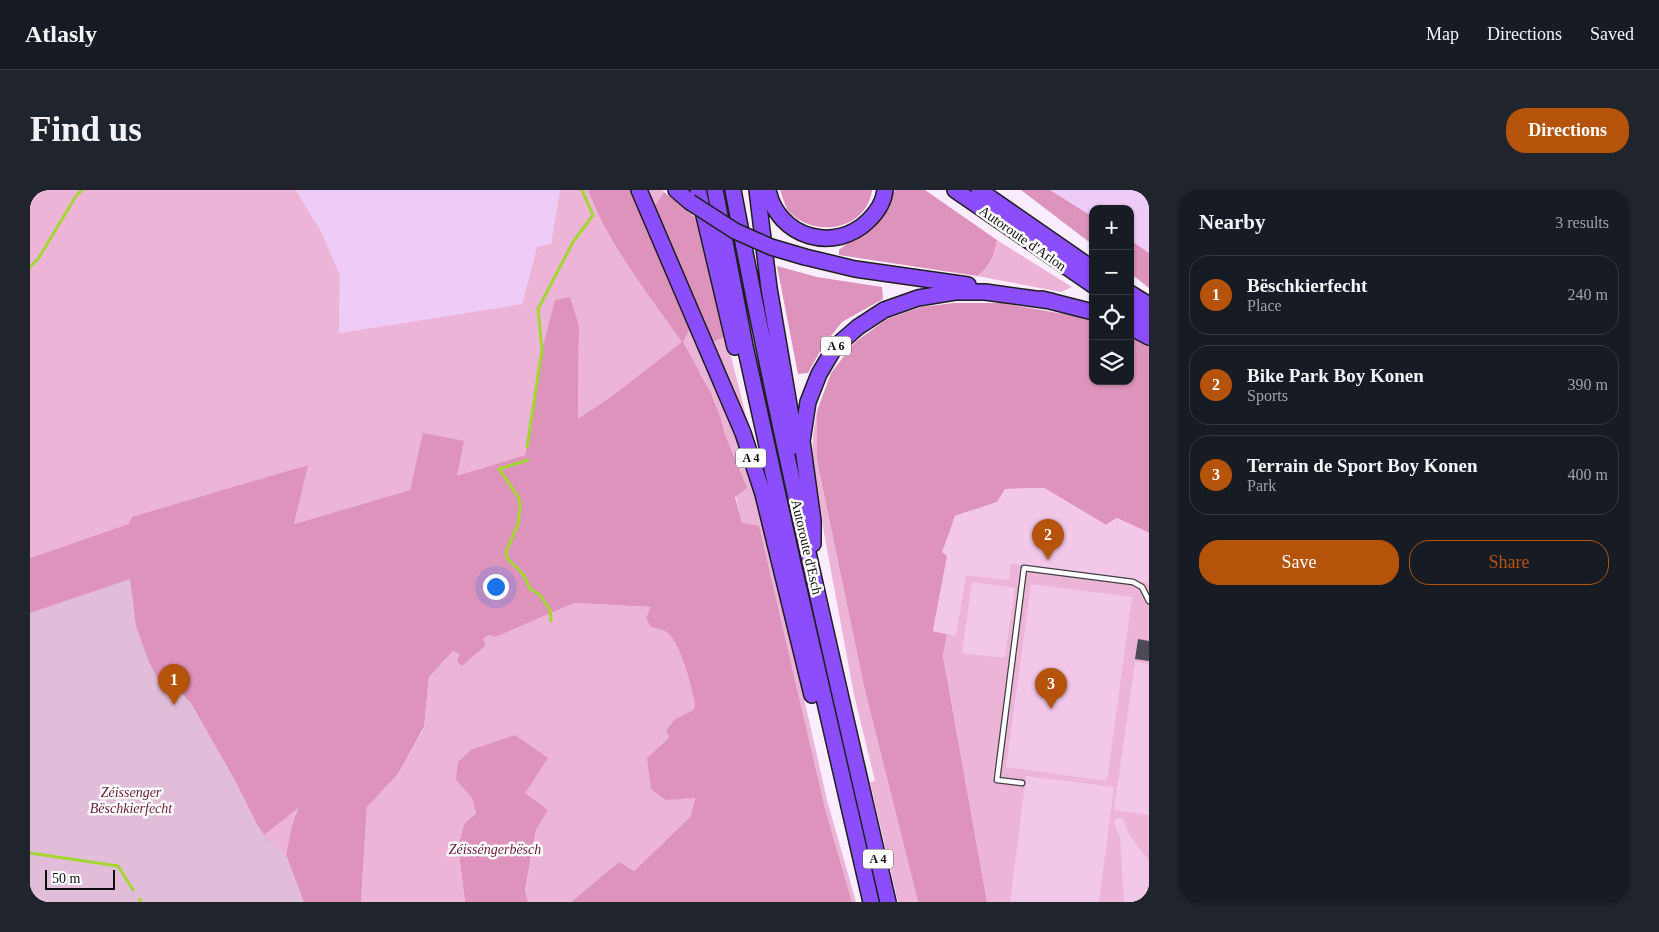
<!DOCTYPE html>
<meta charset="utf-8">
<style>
:root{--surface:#171b24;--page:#20242c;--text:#f1f3f6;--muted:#9ea1a6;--line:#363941;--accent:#b45309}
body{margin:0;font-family:"Times New Roman",serif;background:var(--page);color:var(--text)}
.controls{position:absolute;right:15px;top:15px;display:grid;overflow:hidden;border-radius:10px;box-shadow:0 1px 4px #0004}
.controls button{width:45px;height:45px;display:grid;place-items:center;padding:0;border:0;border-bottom:1px solid var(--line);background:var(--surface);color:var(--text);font:25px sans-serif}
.scale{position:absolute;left:15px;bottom:12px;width:70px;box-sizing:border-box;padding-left:5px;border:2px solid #0d0d0d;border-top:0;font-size:14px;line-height:18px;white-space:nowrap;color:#0d0d0d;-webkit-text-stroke:4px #fff;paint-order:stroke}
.you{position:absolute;left:465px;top:396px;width:18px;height:18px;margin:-12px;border:4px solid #fff;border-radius:50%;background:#1a73e8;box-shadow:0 0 0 8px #1a73e833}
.badge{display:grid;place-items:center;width:32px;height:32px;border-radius:50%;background:var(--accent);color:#fff;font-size:16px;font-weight:700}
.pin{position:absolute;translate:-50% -41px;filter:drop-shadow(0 1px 2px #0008)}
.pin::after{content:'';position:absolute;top:26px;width:18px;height:15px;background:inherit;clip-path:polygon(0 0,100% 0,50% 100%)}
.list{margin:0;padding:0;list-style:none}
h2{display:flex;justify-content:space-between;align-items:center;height:65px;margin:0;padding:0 20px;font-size:21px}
h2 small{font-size:16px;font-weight:400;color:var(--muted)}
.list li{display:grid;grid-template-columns:32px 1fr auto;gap:15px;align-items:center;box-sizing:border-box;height:80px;margin:0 10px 10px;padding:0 10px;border:1px solid var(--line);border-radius:20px}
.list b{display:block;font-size:19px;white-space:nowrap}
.list p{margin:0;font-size:16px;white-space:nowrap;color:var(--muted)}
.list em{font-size:16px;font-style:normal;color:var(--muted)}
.actions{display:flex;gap:10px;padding:15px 20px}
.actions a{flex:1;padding:11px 0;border:1px solid var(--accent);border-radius:20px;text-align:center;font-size:18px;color:var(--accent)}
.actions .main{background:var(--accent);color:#fff}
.icon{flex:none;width:28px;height:28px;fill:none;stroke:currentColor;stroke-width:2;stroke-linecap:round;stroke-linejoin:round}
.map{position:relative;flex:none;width:1119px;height:712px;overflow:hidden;border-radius:20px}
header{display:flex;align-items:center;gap:30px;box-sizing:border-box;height:70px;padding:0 25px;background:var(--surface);border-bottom:1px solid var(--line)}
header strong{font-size:24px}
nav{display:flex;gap:28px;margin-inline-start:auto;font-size:18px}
.intro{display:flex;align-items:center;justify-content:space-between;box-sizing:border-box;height:120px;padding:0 30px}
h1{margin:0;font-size:35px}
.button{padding:12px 22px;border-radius:20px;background:var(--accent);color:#fff;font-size:18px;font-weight:700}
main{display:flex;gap:30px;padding:0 30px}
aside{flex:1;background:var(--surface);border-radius:20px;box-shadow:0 1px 4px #0004}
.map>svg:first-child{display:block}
.farmland{fill:#efcbf7}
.green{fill:#ecb4d7}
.forest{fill:#de93bc;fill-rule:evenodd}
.cemetery{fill:#e2bdda}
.pitch{fill:#f2c7e8}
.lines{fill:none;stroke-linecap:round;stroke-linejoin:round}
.stream{stroke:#a4d631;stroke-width:3}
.building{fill:#4d4956}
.lane-casing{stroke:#404040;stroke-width:7}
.highway-casing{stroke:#1e1e1e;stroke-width:18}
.lane{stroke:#fff;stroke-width:4.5}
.highway{stroke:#8c4dfd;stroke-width:15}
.highway-bridge-casing{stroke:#1e1e1e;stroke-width:18;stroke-linecap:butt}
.highway-bridge{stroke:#8c4dfd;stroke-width:15}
.labels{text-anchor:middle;stroke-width:5;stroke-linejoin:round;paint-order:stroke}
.shield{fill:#fff;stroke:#565656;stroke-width:1}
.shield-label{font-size:12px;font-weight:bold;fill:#0d0d0d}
.street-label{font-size:14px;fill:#0d0d0d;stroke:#fff}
.park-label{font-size:14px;font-style:italic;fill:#691932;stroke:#fff}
</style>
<header>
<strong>Atlasly</strong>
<nav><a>Map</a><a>Directions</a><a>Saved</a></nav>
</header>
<div class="intro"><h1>Find us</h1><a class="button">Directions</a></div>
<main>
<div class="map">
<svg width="1119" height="712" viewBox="0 0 1119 712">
<rect width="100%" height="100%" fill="#faedff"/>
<path class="farmland" d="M266,0h264l-9,55 -14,2 -15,57 -183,29 1,-58 -18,-42z
M1020,0h99v63l-19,-13v-31h-37v8z"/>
<path class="green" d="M0,0h266l26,43 18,42 -1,58 183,-29 15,-57 14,-3 9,-54h28c19,53 62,105 95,152l-51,-152h30l2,2 -9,16 57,134 14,-5c8,32 17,64 24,97 5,29 -3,56 13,83l64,283 29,102h-4l-110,-378c-9,-35 -12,-71 -22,-106 -4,-16 -12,-31 -20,-46l-89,25 -33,23 1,-94 -37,24 -17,105 -69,22 1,-7 -33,-37 -14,57 -116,34 13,-59 -277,93z
M967,50l75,47 -11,5 -84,-16c12,-8 18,-22 20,-36z
M787,221v50l48,230 53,211h-20l-28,-120 5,-1 -21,-86 -30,-162 -12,-71 1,-28z
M1119,343v369h-162l-44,-246 4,-22v-78z
M544,413l77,4v20c6,2 14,3 18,7 13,13 23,53 26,72l-2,4 -18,9 -9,11 4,8 -23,20 38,41 10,-2 -5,20 -56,54 -15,-8 -48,39h-43l-3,-11 11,-61 12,-20 -92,-30 17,18 3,15 -12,11 -6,22 7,56h-104l6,-95 31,-33 26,-46 5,-51 24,-26 8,3 28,-19 7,2z
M268,617l-6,18 -5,32 -23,-22z"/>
<path class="forest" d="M558,0h44l55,133 2,7 -6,12 28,51 9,23 5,19 22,53 -12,9 7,26 17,3 65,279 28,97h-281l48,-40 15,9 56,-54 5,-19 -29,2 -15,-11 -4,-31 22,-20 -3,-8 9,-11 18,-9 2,-4c-3,-19 -13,-58 -26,-72 -4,-4 -12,-5 -18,-7l-5,-9 5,-11 -77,-4 -78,34 -7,-2 -6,4 3,6 -24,21 -5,-5 3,-7 -7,-3 -24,26 -5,50 -26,47 -31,33 -6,95h-331v-344l99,-34 3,-7 176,-52 -14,59 116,-34 13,-57 41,8 -7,35 68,-21 17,-105 13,-50 15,-3 9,29 -1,93 33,-22 71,-55c-32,-46 -75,-99 -94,-152zM268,618l-6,17 -6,32 -22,-22z
M750,0h92c-5,39 -54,48 -81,24 -6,-5 -8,-17 -11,-24z
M865,0h30l72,50c-2,14 -8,28 -20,36l-138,-21v-5c24,-19 41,-32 56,-60z
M991,0h29l43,27v28z
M634,2l36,29 26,116 -14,5 -58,-134z
M1100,50l19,13v35l-19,-15z
M747,76l40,11 65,10 1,12 -41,23 -19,24 -15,27 -10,1z
M924,113h48l73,13 18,6v59h37v-44l19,8v188l-32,-15 -11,7 -62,-37 -39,1 -7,13 -43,14 -22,115 14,3 -4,22 44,246h-69l-53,-211 -48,-230v-50l14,-38 23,-30 33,-24 34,-12z
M485,545l33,23 -23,35 23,17 -12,20 -11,60 3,12h-63l-7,-56 6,-22 12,-11 -4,-15 -16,-18 2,-18 13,-12z"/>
<path class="cemetery" d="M100,389l6,47 13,36 13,26h15l14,15 45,79 22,44 9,13 20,18 17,45h-274v-289z"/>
<path class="pitch" d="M1014,298l62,37 11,-7 32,15v51l-15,-4 -123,-16 -2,16 -43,-5 -10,61 -23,-5 14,-75 -5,-4 13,-36 42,-14 8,-13z
M942,392l43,6 -10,70 -43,-5z
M1001,394l101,13 -25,184 -101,-14z
M1105,472l14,2v151l-35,-5z
M996,586l88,11 -15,115h-89z
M1090,628l3,1 6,15 20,27v41h-25l-4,-64 -6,-15 2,-4z"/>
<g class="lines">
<path class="stream" d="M0,77l8,-8 38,-63 6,-6
M497,257l15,-97 -4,-41 35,-67 20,-27 -11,-25
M498,270l-29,9 20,29 1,8 -2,18 -12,28 1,6 16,16 7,15 10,6 10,15 1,11
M0,663l88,13 15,24
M110,709l1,3"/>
</g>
<path class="building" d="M1108,449l11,2v20l-14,-2z"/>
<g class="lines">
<defs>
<path id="lane" d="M992,593l-25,-3 27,-212 109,14 9,5 7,14"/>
<path id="highway" d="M609,0l104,243 20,61 49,201
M646,0l14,12
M668,0l37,157
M685,0l30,156 47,213 79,343
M703,0c45,239 100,475 155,712
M727,0l12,98 27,158
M738,0c10,48 67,64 101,30 8,-8 15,-19 16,-30
M925,0l138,95
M949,0l114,79
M775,67l50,12 113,16
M1100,103l19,12
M1012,109l51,13
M1100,120l19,12
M1100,137l19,10
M783,354v-23l-11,-80 6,-39 11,-28 16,-27 23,-20 26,-17 34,-12 37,-6h30l66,9"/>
</defs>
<use href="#lane" class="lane-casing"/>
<use href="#highway" class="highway-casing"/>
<use href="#lane" class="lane"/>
<use href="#highway" class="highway"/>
<defs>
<path id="highway-bridge" d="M660,12l45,29 36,16 34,10"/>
</defs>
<use href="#highway-bridge" class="highway-bridge-casing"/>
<use href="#highway-bridge" class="highway-bridge"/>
</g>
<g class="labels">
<g class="shield">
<rect x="791" y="146.5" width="30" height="19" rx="4"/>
<rect x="706" y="258.5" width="30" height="19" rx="4"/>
<rect x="833" y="659.5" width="30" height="19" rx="4"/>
</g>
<g class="shield-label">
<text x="806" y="160">A 6</text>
<text x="721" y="272">A 4</text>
<text x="848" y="673">A 4</text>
</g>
<g class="street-label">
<text transform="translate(993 48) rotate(35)" y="5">Autoroute d'Arlon</text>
<text transform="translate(777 357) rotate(77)" y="5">Autoroute d'Esch</text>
</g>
<g class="park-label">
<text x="101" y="607">Zéissenger<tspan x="101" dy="16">Bëschkierfecht</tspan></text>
<text x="465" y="664">Zéisséngerbësch</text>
</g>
</g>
</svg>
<div class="controls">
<button>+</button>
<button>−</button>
<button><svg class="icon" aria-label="locate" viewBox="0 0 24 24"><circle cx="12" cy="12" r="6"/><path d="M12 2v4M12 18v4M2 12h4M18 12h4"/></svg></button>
<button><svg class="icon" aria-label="layers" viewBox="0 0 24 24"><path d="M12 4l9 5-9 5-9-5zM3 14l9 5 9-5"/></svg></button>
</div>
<div class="scale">50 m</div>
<div class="you"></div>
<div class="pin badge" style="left:144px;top:515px">1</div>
<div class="pin badge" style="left:1018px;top:370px">2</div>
<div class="pin badge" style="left:1021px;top:519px">3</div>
</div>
<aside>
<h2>Nearby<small>3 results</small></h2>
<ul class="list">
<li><span class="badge">1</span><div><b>Bëschkierfecht</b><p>Place</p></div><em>240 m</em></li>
<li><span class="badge">2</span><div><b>Bike Park Boy Konen</b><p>Sports</p></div><em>390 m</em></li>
<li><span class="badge">3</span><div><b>Terrain de Sport Boy Konen</b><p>Park</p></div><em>400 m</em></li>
</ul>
<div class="actions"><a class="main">Save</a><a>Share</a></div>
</aside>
</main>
